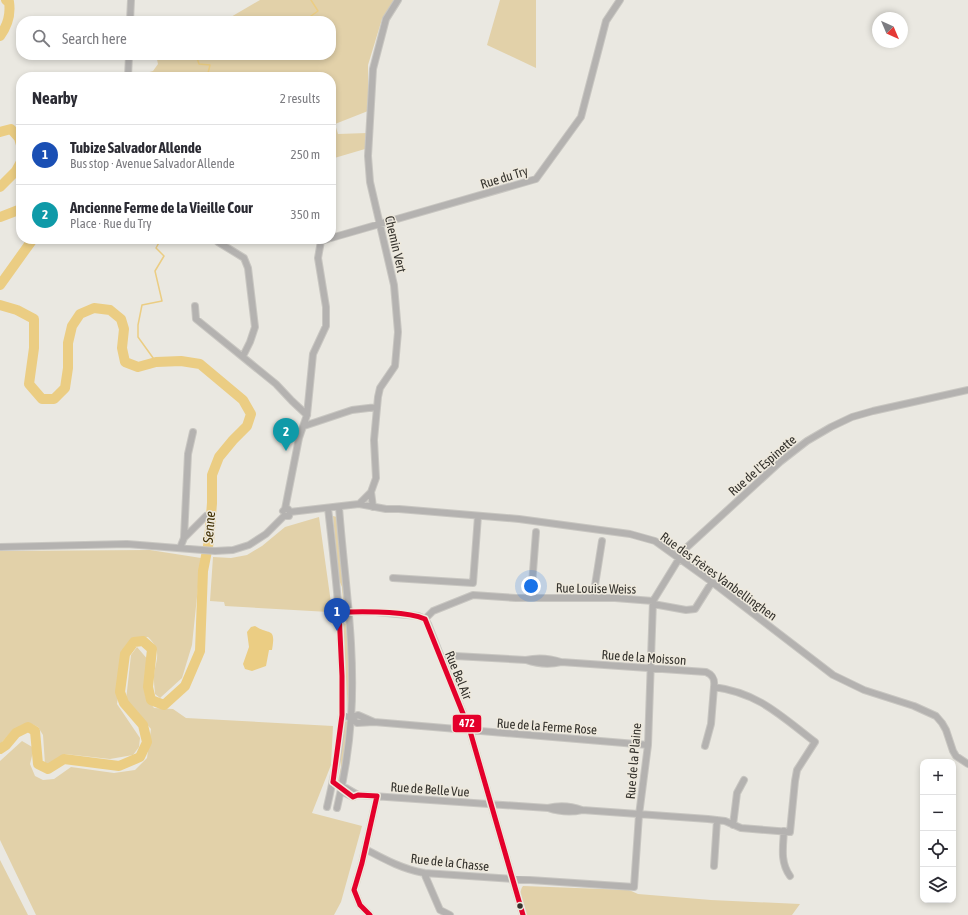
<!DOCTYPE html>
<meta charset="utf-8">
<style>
:root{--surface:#fff;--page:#f2f2f3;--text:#2b2b33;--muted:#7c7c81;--line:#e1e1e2;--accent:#74726c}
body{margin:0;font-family:"Asap Condensed",sans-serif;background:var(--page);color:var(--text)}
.controls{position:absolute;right:12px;bottom:12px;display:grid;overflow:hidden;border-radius:8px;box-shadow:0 2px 6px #0003}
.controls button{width:36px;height:36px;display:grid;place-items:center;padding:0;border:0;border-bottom:1px solid var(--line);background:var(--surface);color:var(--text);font:20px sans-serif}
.compass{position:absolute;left:872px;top:12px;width:36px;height:36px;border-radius:50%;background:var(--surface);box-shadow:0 2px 6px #0003;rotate:136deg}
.you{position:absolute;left:531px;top:586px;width:14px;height:14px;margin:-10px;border:3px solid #fff;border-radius:50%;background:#1a73e8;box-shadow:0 0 0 6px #1a73e833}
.badge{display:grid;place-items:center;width:26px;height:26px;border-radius:50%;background:var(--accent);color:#fff;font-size:13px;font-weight:700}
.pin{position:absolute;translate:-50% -33px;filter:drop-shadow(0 1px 2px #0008)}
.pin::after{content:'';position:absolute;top:21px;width:14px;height:12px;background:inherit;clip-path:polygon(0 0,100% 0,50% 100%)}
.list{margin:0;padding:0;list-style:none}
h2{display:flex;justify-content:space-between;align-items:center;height:52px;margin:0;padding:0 16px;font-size:17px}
h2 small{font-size:13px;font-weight:400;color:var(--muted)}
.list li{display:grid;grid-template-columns:26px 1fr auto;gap:12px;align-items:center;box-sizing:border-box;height:60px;padding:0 16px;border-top:1px solid var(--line)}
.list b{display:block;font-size:15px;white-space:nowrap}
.list p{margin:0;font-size:13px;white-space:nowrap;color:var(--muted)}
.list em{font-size:13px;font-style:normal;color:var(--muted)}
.icon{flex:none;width:22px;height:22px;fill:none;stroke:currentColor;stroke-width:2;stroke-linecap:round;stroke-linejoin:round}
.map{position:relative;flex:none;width:968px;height:915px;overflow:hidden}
.search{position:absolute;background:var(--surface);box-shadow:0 2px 6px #0003;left:16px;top:16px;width:320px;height:44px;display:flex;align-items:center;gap:10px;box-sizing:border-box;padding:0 14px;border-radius:16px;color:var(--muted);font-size:15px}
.panel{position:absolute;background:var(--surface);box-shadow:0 2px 6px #0003;left:16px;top:72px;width:320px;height:172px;border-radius:16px}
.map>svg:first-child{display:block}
.green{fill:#e2d1a9}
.water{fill:#ebcd83}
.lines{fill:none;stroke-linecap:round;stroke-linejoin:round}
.stream{stroke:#ebcd83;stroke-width:1.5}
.river{stroke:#ebcd83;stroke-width:10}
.minor-casing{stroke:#c8c6c1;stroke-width:8}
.minor{stroke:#b4b2b0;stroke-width:6}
.bus-1-casing{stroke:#eee9dd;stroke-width:8}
.bus-1{stroke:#e4002b;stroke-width:5}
.bus-dot{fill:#34322d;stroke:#eee9dd;stroke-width:1.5}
.labels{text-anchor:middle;stroke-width:3;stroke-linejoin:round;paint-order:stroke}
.street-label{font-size:13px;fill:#34322d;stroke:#eee9dd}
.water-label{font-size:14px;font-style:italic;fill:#3f2e01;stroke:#eee9dd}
.line-badge{stroke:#eee9dd;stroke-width:1.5}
.badge-label{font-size:11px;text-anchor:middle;font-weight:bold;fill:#fff}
</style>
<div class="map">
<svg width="968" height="915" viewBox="0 0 968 915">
<rect width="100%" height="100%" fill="#eae8e1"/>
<path class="green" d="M260,0h134l-12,19 -14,46v46l-33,13 3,10 29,-1 -2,16 -34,10v-82h-199l21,-6 5,-7 -2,-9h175v-34h-107z
M500,0h36v68l-49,-23z
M333,516l4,1 8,87 -2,-2 -1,-15 -3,-7z
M319,517l12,86 -2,9 -104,-6 -1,-4 -14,-1 3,-44 18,1 16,-3 15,-9 23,-19z
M150,550l51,8 -9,87 -10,33 -22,20 -5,-4c0,-4 -1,-8 -1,-13 -1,-18 11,-28 -6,-44l-9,1 -13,7 -9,59 23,34 -1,9 -6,8 -23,4 -45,-5 -9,5 -4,4 -7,1 -2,-29 -5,-8 -6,-3 -10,1 -10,6 -12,13v-193z
M343,623l3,1 4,43v46l-2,-1z
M137,647l12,14 -4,35 9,12 19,1 13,9 147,8 -2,39 -19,48 50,13 -21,76 -7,13h-298l-36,-75v-79l22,-20 12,7 -4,16 5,12 8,4 11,-1 17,-12 43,6 21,-3 12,-12 4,-29 -25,-29 5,-45z
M347,721l2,2 -9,59 -2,-1 3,-14 -1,-9 5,-36z
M0,860l28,55h-28z
M523,886l106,4 9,4 73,6 89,4 -8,11h-266c-2,-8 -9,-22 -3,-29z"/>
<path class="water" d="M255,626c15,10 21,0 17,24h-3l-3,16 -14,5 -7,-2 -2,-5 6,-17 -2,-15 4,-5z"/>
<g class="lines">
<path class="stream" d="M304,21l14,-10 -7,-11
M196,55l3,9 11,1 -3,12
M156,362l-18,-25v-12l4,-20 20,-4 -7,-30 9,-15 -8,-8 5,-9"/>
<path class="river" d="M0,36c8,-11 11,-21 9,-34l-3,-2
M0,132l11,-3 8,9 2,7
M0,187l16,-16 5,-9
M0,217l21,-8
M0,285l33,-46
M0,305l17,5 17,9v29l-5,36 13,15h12l11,-11 3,-20v-25l4,-17 8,-12 14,-6 16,2 11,9 3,10 -2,19 3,14 13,5 18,-5 25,-1 19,3 43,36 8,14 -4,12 -14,14 -14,17 -7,18v28l-3,38 -6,30 -3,80 -15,35 -21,19 -13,-5 -3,-13 4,-38 -9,-8 -9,1 -9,12 -5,38 4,11 19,22 4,17 -7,15 -21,9 -55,-7 -16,10 -10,-5 -3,-33 -7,-4 -12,6 -10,12 -6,4"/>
<defs>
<path id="minor" d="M130,21l1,-21
M128,77l1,-22
M331,238l205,-59 45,-62 25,-96 14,-21
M218,242l26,16 4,10 7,59 -5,15 -7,14
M195,306l1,13 80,65 16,17 15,14
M304,426l48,-16 25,-3
M371,492l2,15
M359,504l12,-12 5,-14 -2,-38 4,-43 2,-9 15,-22 3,-34 -4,-47 -24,-103 -2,-26 5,-87 13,-50 12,-19
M285,509h3l2,3 69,-8 27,5h13l120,10 111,15 25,7 57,41 121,93 31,15 50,16 22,10 6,7 4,7 7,21 3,5 12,8
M283,511l2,-2 14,-71 8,-23 6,-61 13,-28v-19l-8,-49 3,-17 7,-2
M184,538l22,-22
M0,547l127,-3 88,7 18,-1 16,-5 17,-11 18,-18h5l1,-4
M180,548l4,-10 4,-84 5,-22
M393,578l80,5 5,-67
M531,598l5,-66
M593,598l9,-57
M653,604l33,6 9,-1 17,-27
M339,612h37l42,4 7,3 3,5 42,107 53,184
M425,619l8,-8 40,-16 43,3h99l38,3
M441,658l14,-2 71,4c13,-3 23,-2 35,2 -12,3 -23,2 -35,-2
M561,662l145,10c7,3 9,7 8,15 45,6 67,29 101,55l-18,28 -2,11 -5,51 -49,-4 -16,-7 -17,-2 -126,-9
M342,715l9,3 6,5 17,-1 -16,-7 -7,3
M374,722l274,23
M705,746l6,-22 3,-37
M341,788l4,5 8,4 5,-2 190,13c12,4 22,5 34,2 -11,-4 -22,-5 -34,-2
M342,788h4l12,7
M327,807c7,-30 14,-62 15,-93 2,-68 -6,-137 -14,-206
M337,808c7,-29 12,-60 14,-90 5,-70 -7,-142 -12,-211
M733,825l4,-32 7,-13
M784,831c-1,16 -4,31 6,45
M365,849c19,10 37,20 59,24l210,14 5,-72 9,-70 5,-144 32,-52 95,-87 27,-21 24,-14 21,-10 21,-6 95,-21
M714,866l3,-46
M424,873l16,37 10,5
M370,915l-10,-10 -6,-15 8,-27 15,-67"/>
</defs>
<use href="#minor" class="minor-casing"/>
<use href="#minor" class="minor"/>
<defs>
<path id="bus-1" d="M339,612c23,0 65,-2 86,7l45,112 53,184
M333,782l9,-67v-39l-3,-64
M333,782l20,15 5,-2 19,1
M370,915l-10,-10 -6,-15 8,-27 15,-67"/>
</defs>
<use href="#bus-1" class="bus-1-casing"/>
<use href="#bus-1" class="bus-1"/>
</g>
<circle class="bus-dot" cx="520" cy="906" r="3.5"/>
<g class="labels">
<g class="street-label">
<text transform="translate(504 177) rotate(-17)" y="5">Rue du Try</text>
<text transform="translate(396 244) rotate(77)" y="5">Chemin Vert</text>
<text transform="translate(762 465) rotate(-41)" y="5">Rue de l'Espinette</text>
<text transform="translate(719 576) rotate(36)" y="5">Rue des Frères Vanbellinghen</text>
<text transform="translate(596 588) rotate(1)" y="5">Rue Louise Weiss</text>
<text transform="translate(644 657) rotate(4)" y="5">Rue de la Moisson</text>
<text transform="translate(459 675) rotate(68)" y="5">Rue Bel Air</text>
<text transform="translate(547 726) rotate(4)" y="5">Rue de la Ferme Rose</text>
<text transform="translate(633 761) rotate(-85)" y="5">Rue de la Plaine</text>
<text transform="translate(430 789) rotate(4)" y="5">Rue de Belle Vue</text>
<text transform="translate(450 862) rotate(6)" y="5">Rue de la Chasse</text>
</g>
<g class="water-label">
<text transform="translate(209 527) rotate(-86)" y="5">Senne</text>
</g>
</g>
<rect class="line-badge" x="452" y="714" width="30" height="19" rx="4" fill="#e4002b"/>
<g class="badge-label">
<text x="467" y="727">472</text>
</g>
</svg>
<div class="controls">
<button>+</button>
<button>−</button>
<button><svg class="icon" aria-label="locate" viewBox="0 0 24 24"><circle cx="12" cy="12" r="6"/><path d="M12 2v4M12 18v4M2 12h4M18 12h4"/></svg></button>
<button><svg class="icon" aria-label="layers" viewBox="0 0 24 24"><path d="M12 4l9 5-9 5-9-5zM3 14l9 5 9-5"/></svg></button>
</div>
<svg class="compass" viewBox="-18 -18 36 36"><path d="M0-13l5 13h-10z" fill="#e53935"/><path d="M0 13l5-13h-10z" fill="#7c7c81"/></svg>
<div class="you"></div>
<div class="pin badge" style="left:337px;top:631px;background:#1a4fb4">1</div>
<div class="pin badge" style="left:286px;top:451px;background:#0f9aa8">2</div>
<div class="search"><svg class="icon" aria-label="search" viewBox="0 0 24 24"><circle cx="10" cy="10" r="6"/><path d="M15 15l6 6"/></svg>Search here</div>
<section class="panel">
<h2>Nearby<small>2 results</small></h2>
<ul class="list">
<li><span class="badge" style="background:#1a4fb4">1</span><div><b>Tubize Salvador Allende</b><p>Bus stop · Avenue Salvador Allende</p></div><em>250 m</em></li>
<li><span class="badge" style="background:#0f9aa8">2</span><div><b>Ancienne Ferme de la Vieille Cour</b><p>Place · Rue du Try</p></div><em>350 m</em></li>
</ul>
</section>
</div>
